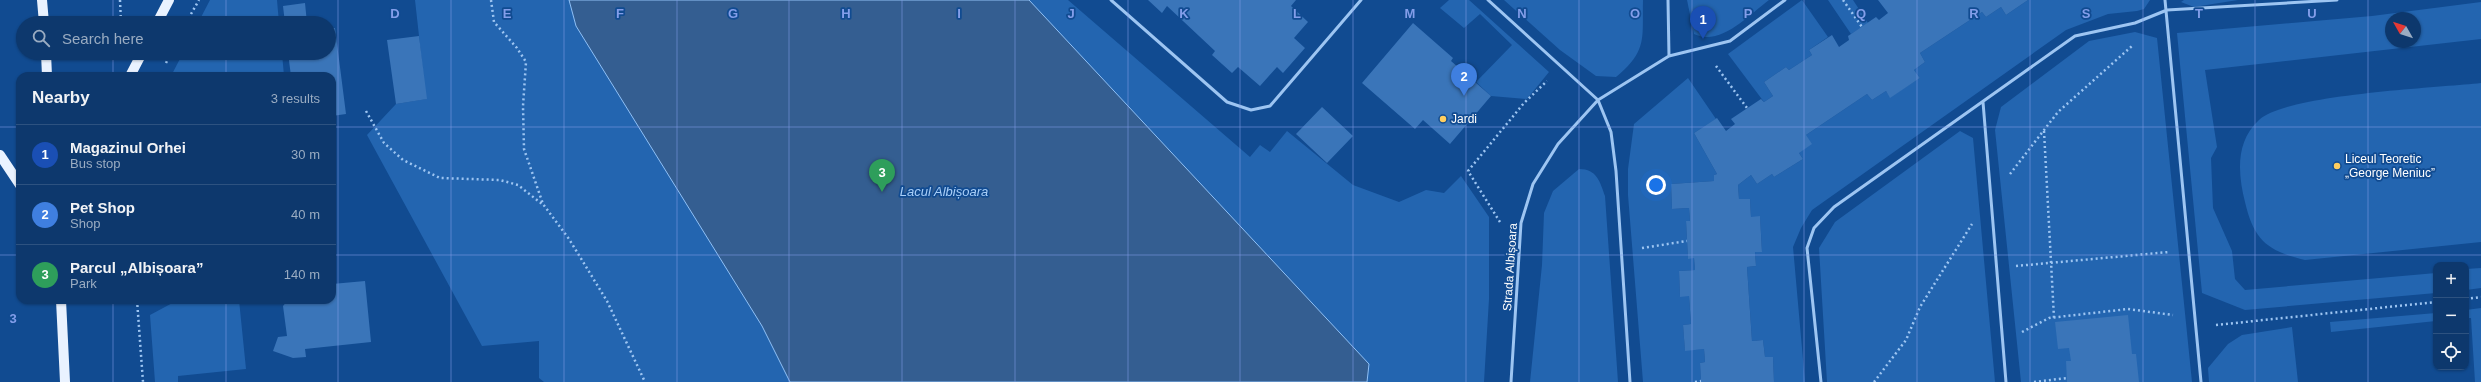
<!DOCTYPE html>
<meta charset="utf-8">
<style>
:root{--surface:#0d386d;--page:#163f72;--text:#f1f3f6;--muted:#9aacc2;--line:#2d5280;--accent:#95b2f1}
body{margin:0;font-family:Arial,sans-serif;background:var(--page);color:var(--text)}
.controls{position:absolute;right:12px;bottom:12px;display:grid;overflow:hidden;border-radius:8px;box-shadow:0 1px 3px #0004}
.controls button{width:36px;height:36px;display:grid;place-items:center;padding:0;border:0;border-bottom:1px solid var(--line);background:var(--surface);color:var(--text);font:20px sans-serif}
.compass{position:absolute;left:2385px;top:12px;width:36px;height:36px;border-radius:50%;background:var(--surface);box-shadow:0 1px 3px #0004;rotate:309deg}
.you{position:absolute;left:1656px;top:185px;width:14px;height:14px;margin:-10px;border:3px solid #fff;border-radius:50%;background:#1a73e8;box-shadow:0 0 0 6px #1a73e833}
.badge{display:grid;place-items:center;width:26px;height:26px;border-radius:50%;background:var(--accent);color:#fff;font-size:13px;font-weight:700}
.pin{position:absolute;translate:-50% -33px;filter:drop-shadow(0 1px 2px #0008)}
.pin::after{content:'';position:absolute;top:21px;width:14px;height:12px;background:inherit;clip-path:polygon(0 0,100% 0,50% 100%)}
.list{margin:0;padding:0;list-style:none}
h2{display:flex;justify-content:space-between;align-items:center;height:52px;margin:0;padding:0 16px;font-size:17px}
h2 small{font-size:13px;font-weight:400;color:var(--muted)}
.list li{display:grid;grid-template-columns:26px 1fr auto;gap:12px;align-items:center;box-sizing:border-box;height:60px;padding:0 16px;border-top:1px solid var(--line)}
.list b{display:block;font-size:15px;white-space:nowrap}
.list p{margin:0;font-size:13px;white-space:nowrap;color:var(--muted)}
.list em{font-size:13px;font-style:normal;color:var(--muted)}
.icon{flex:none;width:22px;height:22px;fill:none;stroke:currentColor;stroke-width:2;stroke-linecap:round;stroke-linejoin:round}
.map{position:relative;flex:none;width:2481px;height:382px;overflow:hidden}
.search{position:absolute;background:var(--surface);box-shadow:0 1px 3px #0004;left:16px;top:16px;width:320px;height:44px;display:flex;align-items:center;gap:10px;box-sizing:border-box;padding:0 14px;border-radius:22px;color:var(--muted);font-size:15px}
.panel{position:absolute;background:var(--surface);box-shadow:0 1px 3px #0004;left:16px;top:72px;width:320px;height:232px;border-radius:12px}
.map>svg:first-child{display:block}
.green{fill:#2365b0;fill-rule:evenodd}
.water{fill:#345e91;stroke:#8fc0f6}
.building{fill:#3a75b9}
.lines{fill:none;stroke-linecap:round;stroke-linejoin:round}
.path{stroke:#9dc5f2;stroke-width:2.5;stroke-dasharray:2 3;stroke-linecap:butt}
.lane{stroke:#9dc5f2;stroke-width:3}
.primary{stroke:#e9f2ff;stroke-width:10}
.grid{fill:none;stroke:#839eea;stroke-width:1;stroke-opacity:0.55}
.poi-dot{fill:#ffce5f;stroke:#114b91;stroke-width:1.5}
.labels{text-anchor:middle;stroke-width:3.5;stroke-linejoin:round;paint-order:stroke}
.poi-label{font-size:12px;fill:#fff;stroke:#114b91;text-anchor:start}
.street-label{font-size:12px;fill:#fff;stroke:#114b91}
.water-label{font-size:13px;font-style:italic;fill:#a9cff9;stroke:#114b91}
.grid-label{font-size:13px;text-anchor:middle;font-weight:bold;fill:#839eea;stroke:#114b91;stroke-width:3.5;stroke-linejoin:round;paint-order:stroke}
</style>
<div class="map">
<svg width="2481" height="382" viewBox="0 0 2481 382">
<rect width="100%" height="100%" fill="#114b91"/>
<path class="green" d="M210,0h67l2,23h-81z
M415,0h653l182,157 10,-12 10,7 17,-21 66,54 46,17 27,-12 18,3 17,-17 28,41v82l-5,83h-940l-5,-4v-37l-57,5 -115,-211 29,-31 30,-5z
M1449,0h20l80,72 -22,27 -36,-3 -15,-14 36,-37 -32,-31 -16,14 -24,-20z
M1504,0h139c-1,39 5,50 -27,77l-20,-1 -36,-26z
M1687,0h82c-20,15 -49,47 -75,34z
M1802,0l26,37 -19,13 3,5 -23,15 -3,-3 -22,15 9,14 -9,6 -36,-48z
M1828,0h25l15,23 -17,11z
M2028,0h122l-6,9 -7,2 -29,3 -42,16 -254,180 -11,18 -8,19 12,135h-31l-1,-25h-8l-2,-17 -11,1 -5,-74 9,-1 -1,-14 7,-1 -2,-34h-9l-1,-18h-11l-1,-14 13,-10 6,9 15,-10 2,3 29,-18 -4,-6 7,-18 61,-41 5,6 14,-9 4,6 30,-19 -6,-8 11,-8 -5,-9 62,-41 4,5 15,-10 5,8z
M2184,0h54l-44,7 -13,-5z
M2481,2v37l-276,31 12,77 -6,11 2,50 19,43 3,28 10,11 191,-17v20l-191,17 -43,-17 -25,-260 195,-17zM2391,18h24v24h-24z
M2135,32l22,6 35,344h-171l-26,-252 6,-23 88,-66z
M183,53h99l2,23h-113z
M1688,78l28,41 -22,14 23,41 -3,1v6l-43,3 1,25 17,-1 1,13h-4l2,37h6l1,12 -16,1 1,25h9l2,28 -8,1 2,25 19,-1 1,13 -5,1 1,19h-58l-15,-187v-26l6,-45z
M2481,83v159l-176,18c-37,-9 -51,-19 -60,-58 -7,-28 -10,-60 14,-82 28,-26 177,-32 222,-37z
M1960,131l13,7 22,244h-168l-8,-134 16,-26z
M1579,169c18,0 21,13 26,27l13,186h-88l12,-117 2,-52 9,-22z
M2481,268v20l-15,2v-21z
M178,300h61l7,69 -68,7v6h-23l-5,-67z
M2481,308v74h-6l-4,-64h-5v-8z
M2436,313v8l-105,11 -1,-10z
M2292,327l6,55h-89l-1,-14 20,-24 14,-9z"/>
<path class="water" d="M569,0h460l340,364 -2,18h-577l-28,-56 -186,-300z"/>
<path class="building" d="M1148,0h148l-5,6 17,16 -14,16 11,10 -22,25 -6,-6 -17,19 -22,-19 -6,6 -20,-18 3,-4 -48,-45 -5,7z
M1878,0h150l-22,15 -5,-8 -15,10 -4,-5 -62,41 5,9 -11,8 6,8 -30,20 -4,-7 -14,9 -5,-6 -61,41 6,9 -13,9 4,6 -29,18 -2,-3 -15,10 -6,-9 -13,10 1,14h11l1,18 9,-1 2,36h-7l1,14 -9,1 5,74 11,-1 2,17h8l1,25h-73l-1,-19 5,-1 -1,-13 -19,2 -2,-26 8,-1 -2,-28 -9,1 -1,-26 16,-1 -1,-12 -6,1 -2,-38h4l-1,-13 -17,1 -1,-25 43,-3v-6l3,-1 -23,-41 23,-15 9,13 9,-7 -4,-5 30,-20 3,3 9,-6 -9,-14 22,-15 3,3 23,-15 -3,-5 23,-15 7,12 10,-7 -1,-4 3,-2 25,-17 3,3 9,-7z
M305,3l2,20h-22l-2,-17z
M1413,23l40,35 -2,3 40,35 -41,48 -27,-24 -8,9 -53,-46z
M335,28l11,86 -14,2v-40h-41l-3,-23h41v-24z
M419,36l8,63 -31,5 -9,-64z
M1322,107l31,29 -26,27 -31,-29z
M365,281l6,61 -66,7 1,8 -13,1 -20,-7 5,-14 9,-1 -4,-30 5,-6h44v-16z
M2128,315l4,39h4l3,28h-72l-1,-21h5l-2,-13 -11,1 -3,-27z"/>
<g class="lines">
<path class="path" d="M120,0l1,23
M491,0l3,22 23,26 9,14 -3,44 1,43 19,55 26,35 38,62 38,81
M1843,0l19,27
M191,14l8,-14
M166,63l5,-10
M1716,66l31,42
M366,111l18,32 19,17 37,18 60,2 18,5 24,19
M2044,131l10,187
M2010,174l48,-62 74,-66
M1500,222l-32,-51 56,-68 23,-22
M1642,248l45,-7
M2016,266l153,-14
M2466,299l15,-2
M137,300l6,82
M2216,325l220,-23
M2022,332l27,-14 79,-9 45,6
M1695,382l6,-1
M1874,382l32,-42 14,-33 52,-83
M2034,382l33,-4"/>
<path class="lane" d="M1111,0l116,102 24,8 19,-4 91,-106
M1488,0l110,100 13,32 5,39 14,211
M1668,0l1,56
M2165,0l36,382
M1983,102l23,280
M1511,382l10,-159 12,-39 25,-40 40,-44 71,-44 61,-15 55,-41
M1821,382l-14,-134 7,-20 20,-21 241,-171 60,-13 32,-13 170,-10"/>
<path class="primary" d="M42,0l2,23
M157,23l12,-23
M46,53l1,23
M130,76l12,-23
M0,155l20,30
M61,300l4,82"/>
</g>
<path class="grid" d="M113,0v23M226,0v23M338,0v382M451,0v382M564,0v382M677,0v382M789,0v382M902,0v382M1015,0v382M1128,0v382M1240,0v382M1353,0v382M1466,0v382M1579,0v382M1692,0v382M1804,0v382M1917,0v382M2030,0v382M2143,0v382M2255,0v382M2368,0v382M113,53v23M226,53v23M0,127h20M332,127h2149M0,255h20M332,255h2149M113,300v82M226,300v82"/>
<g class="poi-dot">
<circle cx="1443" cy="119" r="4"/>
<circle cx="2337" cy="166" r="4"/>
</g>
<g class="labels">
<g class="poi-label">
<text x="1451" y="123">Jardi</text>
<text x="2345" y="163">Liceul Teoretic<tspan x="2345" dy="14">„George Meniuc”</tspan></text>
</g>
<g class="street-label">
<text transform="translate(1510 267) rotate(-86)" y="4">Strada Albișoara</text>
</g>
<g class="water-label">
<text x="944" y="196">Lacul Albișoara</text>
</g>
</g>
<g class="grid-label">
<text x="395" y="18">D</text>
<text x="507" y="18">E</text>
<text x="620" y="18">F</text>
<text x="733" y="18">G</text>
<text x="846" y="18">H</text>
<text x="959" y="18">I</text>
<text x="1071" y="18">J</text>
<text x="1184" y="18">K</text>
<text x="1297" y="18">L</text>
<text x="1410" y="18">M</text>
<text x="1522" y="18">N</text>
<text x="1635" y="18">O</text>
<text x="1748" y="18">P</text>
<text x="1861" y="18">Q</text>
<text x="1974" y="18">R</text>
<text x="2086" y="18">S</text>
<text x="2199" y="18">T</text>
<text x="2312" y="18">U</text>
<text x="13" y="323">3</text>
</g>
</svg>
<div class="controls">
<button>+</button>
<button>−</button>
<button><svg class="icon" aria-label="locate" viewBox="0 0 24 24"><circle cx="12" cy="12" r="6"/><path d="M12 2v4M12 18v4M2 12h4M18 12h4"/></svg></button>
</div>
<svg class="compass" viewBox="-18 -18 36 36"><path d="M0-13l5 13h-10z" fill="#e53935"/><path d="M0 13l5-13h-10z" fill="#9aacc2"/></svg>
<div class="you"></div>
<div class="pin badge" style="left:1703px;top:39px;background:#1a4fb4">1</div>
<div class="pin badge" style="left:1464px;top:96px;background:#3f7fe0">2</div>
<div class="pin badge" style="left:882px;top:192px;background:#2e9e5b">3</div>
<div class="search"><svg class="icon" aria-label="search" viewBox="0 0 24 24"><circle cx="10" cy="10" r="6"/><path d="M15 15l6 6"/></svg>Search here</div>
<section class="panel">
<h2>Nearby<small>3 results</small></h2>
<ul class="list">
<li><span class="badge" style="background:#1a4fb4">1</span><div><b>Magazinul Orhei</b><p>Bus stop</p></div><em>30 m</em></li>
<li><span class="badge" style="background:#3f7fe0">2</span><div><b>Pet Shop</b><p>Shop</p></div><em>40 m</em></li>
<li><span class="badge" style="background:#2e9e5b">3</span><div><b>Parcul „Albișoara”</b><p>Park</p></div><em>140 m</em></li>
</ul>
</section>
</div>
